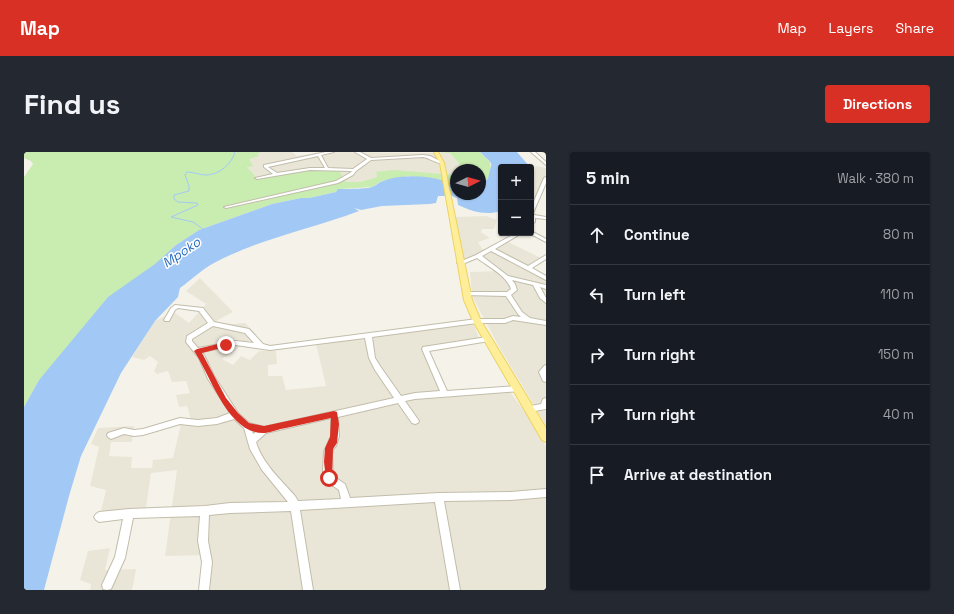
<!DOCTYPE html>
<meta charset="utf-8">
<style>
:root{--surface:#171b24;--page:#242831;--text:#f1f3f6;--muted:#9ea1a6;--line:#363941;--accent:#d93025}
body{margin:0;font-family:"Space Grotesk",sans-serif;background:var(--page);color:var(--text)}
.controls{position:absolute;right:12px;top:12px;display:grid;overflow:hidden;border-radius:4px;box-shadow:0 1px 3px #0004}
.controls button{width:36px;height:36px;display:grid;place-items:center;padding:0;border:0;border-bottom:1px solid var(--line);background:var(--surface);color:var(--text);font:20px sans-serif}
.compass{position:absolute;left:426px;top:12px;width:36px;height:36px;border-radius:50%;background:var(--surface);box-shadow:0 1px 3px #0004;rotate:85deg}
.stop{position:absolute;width:12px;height:12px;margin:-9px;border:3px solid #d93025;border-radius:50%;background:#fff}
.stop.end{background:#d93025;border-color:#fff;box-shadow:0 1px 4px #0008}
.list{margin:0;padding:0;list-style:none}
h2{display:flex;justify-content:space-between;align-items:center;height:52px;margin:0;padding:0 16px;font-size:17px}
h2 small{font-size:13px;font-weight:400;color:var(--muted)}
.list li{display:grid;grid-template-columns:26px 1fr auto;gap:12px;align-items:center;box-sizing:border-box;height:60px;padding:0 16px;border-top:1px solid var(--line)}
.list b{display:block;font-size:15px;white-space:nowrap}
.list em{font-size:13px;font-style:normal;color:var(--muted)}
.icon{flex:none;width:22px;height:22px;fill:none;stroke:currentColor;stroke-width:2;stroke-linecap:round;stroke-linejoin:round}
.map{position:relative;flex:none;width:522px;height:438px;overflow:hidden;border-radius:4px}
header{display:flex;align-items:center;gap:24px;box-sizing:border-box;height:56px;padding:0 20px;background:var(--accent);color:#fff}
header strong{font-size:19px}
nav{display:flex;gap:22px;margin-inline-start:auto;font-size:14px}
.intro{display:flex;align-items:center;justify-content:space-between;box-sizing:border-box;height:96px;padding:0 24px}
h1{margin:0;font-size:28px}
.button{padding:10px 18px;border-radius:4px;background:var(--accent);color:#fff;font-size:14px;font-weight:700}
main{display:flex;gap:24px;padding:0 24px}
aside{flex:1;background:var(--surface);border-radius:4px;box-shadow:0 1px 3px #0004}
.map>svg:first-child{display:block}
.residential{fill:#eae6d7}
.green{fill:#c9ecb0}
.water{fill:#a2c9f5}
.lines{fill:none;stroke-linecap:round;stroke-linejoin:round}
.stream{stroke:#a2c9f5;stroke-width:1}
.minor-casing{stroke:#c2bdab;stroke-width:2}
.major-casing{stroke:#ecd361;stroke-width:2}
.minor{fill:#fff;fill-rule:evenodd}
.major{fill:#fe9;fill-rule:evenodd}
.route{fill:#d93025}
.labels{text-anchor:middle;stroke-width:3;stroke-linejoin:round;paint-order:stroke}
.water-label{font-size:13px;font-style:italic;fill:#286cbe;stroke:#fff}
</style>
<header>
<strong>Map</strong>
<nav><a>Map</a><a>Layers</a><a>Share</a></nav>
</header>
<div class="intro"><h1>Find us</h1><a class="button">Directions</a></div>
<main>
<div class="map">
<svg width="522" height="438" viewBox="0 0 522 438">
<rect width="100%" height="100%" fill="#f5f3e9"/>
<path class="residential" d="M237,0h31l5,4 28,-4 125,1 10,12 1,5h-5v10l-3,-5 -77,-3 1,5 -17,5h-14l-8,-14 -34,3 -46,8 -11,-12 1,-8 10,-3 -1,-2z
M512,14l10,2v15l-12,31 -3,-1v-32z
M462,64l11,4 -3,9h-12l-1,3 9,6 -12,4 4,7 11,1 15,-8 33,16 -15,10 20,11v146l-48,-80 -26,-49 -2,-24 28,-1 -23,-16 -11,4 -9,-42z
M176,126l33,34 -17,9 5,4 24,-2 12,12 -35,24 11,6 8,-9 9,4 9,-9h17l1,13 -9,1v11h14l4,14 40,-4 -10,-42 157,-21 7,17 -49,9 -2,4 17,38 61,-3 27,36 12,22v144h-336l1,-35 -46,1 12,-86 -26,3 -5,35 -45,3 5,-21 -16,-4 9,-39 -8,-3 7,-16 36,-2 -2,16h-21l-2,14 23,1 -1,11h21l1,-8 20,-2 8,-34 10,-4 -4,-14 -8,1 -3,-12 14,-2 -4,-12 -14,1 -4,-11 -11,3 -3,-3 4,-9 -8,-6 -6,4 -12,-3 23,-36 19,-9 15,11 17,-19 -20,-13z
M86,396l-5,22 31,-1 -4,21h-42l1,-6 -11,-4 8,-29z"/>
<path class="green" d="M0,0h237l-4,2 2,2 -10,3 4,7 -6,1 11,12 46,-8 34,-3 8,14h14l17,-5 -1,-5 18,-2 59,5 3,5v5l-14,-5 -34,-4 -26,5 -10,6 -33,2 -3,3 -27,6h-8l-29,6 -73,26 -23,15 -137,135 -15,27v-230l9,-13 -2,-3 -7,-3z
M408,0h48l10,10 1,9 -3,8 -8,4v-13h-19l-1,-5 -10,-12z"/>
<path class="water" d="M456,0h37l13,15h-29v44c-15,5 -30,0 -43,-6l-1,-7 -5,-2h-14l-2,7 -6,1 -48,2 -21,4 -7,-2 5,3c-48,18 -100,28 -145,52 -13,7 -23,17 -34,25l-2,9 -23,24 -34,52 -40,83 -12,40 -25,94h-20v-183l15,-27 69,-83 47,-33 21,-19 23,-15 73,-26 29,-6h8l27,-6 2,-3c8,0 29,0 34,-2 4,-1 7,-5 11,-6 22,-8 52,-5 73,4v9h24v-11l8,-4c4,-20 7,-12 -8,-27z"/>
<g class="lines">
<path class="stream" d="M179,77l-10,-7 -22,-5 27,-12 -1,-2 -19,-1 -4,-3v-4l15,-4v-5l-4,-11 2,-3c7,0 13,3 19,3 13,0 26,-11 29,-23"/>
<defs>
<path id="minor" d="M302,0h8l-13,3 7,13 25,1 14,-10 -12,-7h5l11,6 52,-3 7,1 14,7c-6,2 -14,-5 -21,-6l-52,3 -15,11 -3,4 -15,8 -112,25 -2,-1 112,-26 14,-8 2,-2 -42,-1 -53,9 -2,-1 18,-4 -9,-7v-2zM294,4l7,12h-15l-33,5 -9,-6z
M507,0h4l11,10v3z
M522,25v6l-13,30 1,2 12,2v2l-11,-1v4l-4,3v-17l13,-30z
M507,79l15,8v3l-17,-9h2z
M492,81h6l-27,16 33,17 18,-11v4l-14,9 14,8v4l-55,-29 -9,5 26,20 38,9v4l-6,-2 6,11v5l-6,-5 -7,-13 -21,-5 3,4 2,6 -6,5 11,17 8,6 16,3v4l-33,-5 -8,3h-28l-105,14 3,21 5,8 21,30 14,-3 25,-2 -18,-42 1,-2 64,-10 3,2 -1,2 -60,10 18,40 70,-5 3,1 1,2 -1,2 -105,8 -10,2 14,20 -1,2 -3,1 -3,-1 -14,-20 -60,14 1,19 -3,10 -3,3 -1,6 1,21 12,8 5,14 89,-5 72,-1 35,-3v8l-35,3 -67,1 16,89h-10l-15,-88 -135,8 13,80h-10l-12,-79 -61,2 -21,2 -1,26 4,21 -3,28h-10l3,-28 -4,-21 2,-25 -67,2 -8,40 -14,31 -4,1 -4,-1 -1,-4 13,-28 8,-38 -24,3 -3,-2 -2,-3 2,-3 3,-2 30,-3 76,-3 25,-3 58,-1 -26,-32 -12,-21 -6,-21 -10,-9 -17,5 -19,2 -18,-2 -37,11 -9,1 -10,-2 -13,5 -3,-2 -1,-2 1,-2 16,-5 10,2 9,-1 37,-11 18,2 19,-2 13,-5 -22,-34 -9,-21 -13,-16 1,-6 21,-13 -9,-12 -21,-3 -3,2 -6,11h-4l-1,-1 7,-12 4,-3 28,3 11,14 35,7 14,15 7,2 207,-27h27l9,-3 8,1 -3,-3 -12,-18 -42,-1 -1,-1 3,-2h41l4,-3c-5,-14 -22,-22 -34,-31l-17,7 -3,-2 19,-8zM189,174l32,7 9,10 -18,-2 -38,7 -6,-7v-2zM341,186l4,20 6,12 19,28 -130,29 -15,-4 -11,-10 -24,-37 -9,-19 -3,-5 34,-7 34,5zM307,266v18l-7,16 -1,19 3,10 13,9 2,9 -43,2 -3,-5c-14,-16 -33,-33 -39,-54l10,-9zM228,279l4,1 -3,2z
M522,213v17l-3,-1 -4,-9 5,-6z
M522,246v11l-17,3 -3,-1 -1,-2 1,-2 15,-3 2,-5z"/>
<path id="major" d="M410,0h4l6,11 28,137 9,21 65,107v14l-4,-2 -69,-119 -9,-21 -24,-137z"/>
</defs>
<use href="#minor" class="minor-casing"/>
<use href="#major" class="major-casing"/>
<use href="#minor" class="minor"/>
<use href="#major" class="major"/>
</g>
<path class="route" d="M202,190l3,3v1l-27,7 24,45 12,15 11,10 15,3 70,-15 3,1 2,12 -2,19 -4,6 -1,31h-6l-2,-18 1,-14 5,-11 1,-19c-15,3 -30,7 -45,10 -7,1 -14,4 -21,5 -37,2 -54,-57 -71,-82l3,-2z"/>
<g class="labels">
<g class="water-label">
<text transform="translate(157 100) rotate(-34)" y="5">Mpoko</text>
</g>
</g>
</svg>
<div class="controls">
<button>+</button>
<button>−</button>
</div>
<svg class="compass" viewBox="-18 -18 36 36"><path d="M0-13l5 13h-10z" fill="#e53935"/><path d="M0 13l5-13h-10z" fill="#9ea1a6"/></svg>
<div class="stop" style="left:305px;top:326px"></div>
<div class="stop end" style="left:202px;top:193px"></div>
</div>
<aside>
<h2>5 min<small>Walk · 380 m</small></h2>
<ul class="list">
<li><svg class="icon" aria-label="ahead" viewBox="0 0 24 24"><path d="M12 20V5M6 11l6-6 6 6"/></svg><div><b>Continue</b></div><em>80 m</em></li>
<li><svg class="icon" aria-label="left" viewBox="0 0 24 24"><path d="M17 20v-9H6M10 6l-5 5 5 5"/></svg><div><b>Turn left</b></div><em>110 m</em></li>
<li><svg class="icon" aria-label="right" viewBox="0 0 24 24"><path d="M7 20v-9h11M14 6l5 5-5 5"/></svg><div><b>Turn right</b></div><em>150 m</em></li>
<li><svg class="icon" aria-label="right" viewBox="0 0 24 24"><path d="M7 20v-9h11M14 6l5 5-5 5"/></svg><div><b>Turn right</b></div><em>40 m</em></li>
<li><svg class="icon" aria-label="arrive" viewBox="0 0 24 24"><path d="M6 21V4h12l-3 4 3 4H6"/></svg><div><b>Arrive at destination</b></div></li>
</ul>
</aside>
</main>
